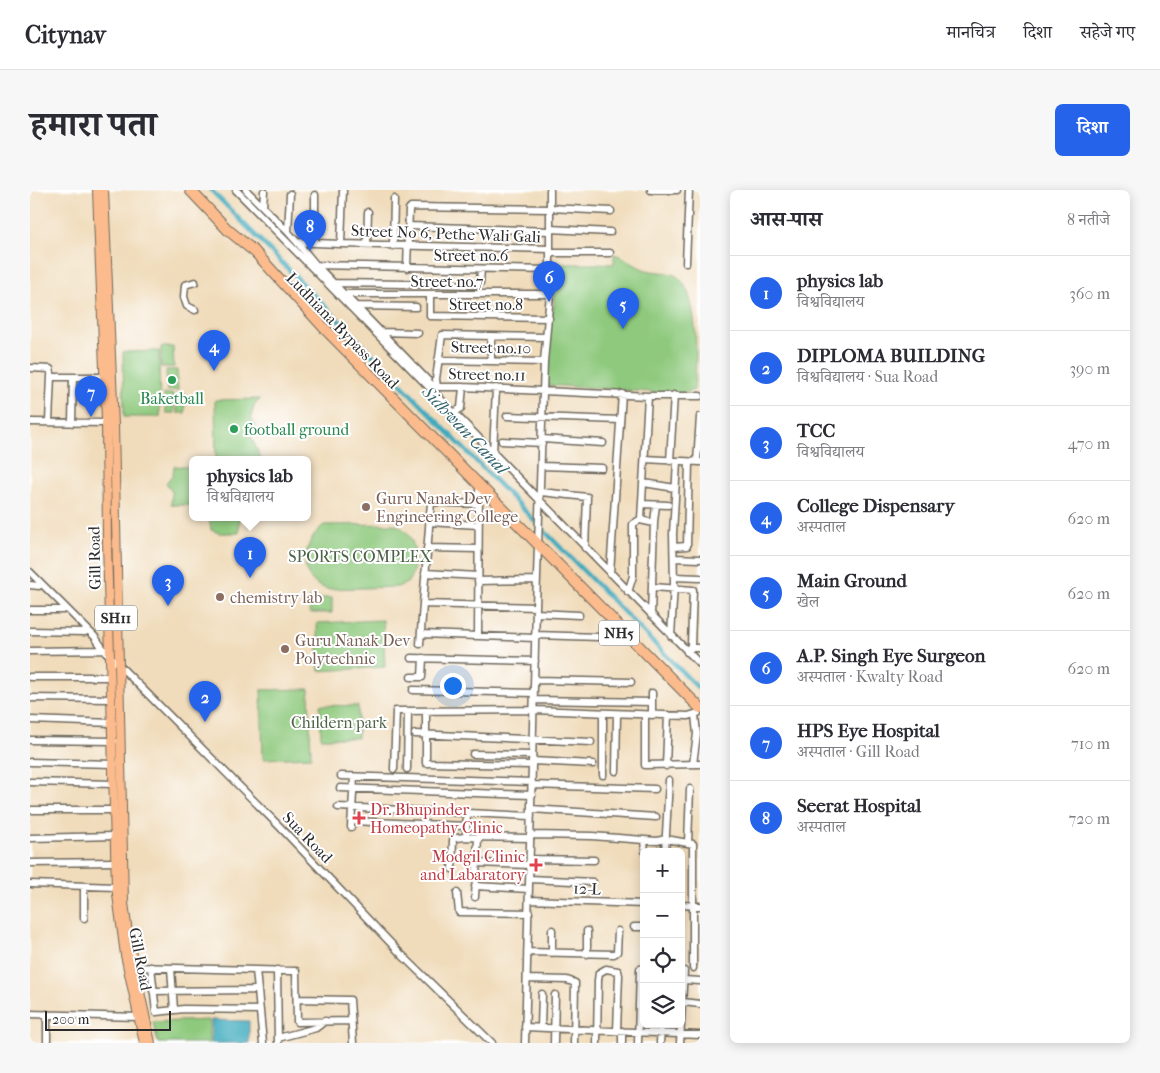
<!DOCTYPE html>
<html lang="hi">
<meta charset="utf-8">
<style>
:root{--surface:#fff;--page:#f7f7f7;--text:#2b2b33;--muted:#7c7c81;--line:#e1e1e2;--accent:#2563eb}
body{margin:0;font-family:"IM FELL French Canon","Noto Serif Devanagari",serif;background:var(--page);color:var(--text)}
.controls{position:absolute;right:15px;bottom:15px;display:grid;overflow:hidden;border-radius:8px;box-shadow:0 2px 12px #0003}
.controls button{width:45px;height:45px;display:grid;place-items:center;padding:0;border:0;border-bottom:1px solid var(--line);background:var(--surface);color:var(--text);font:25px sans-serif}
.scale{position:absolute;left:15px;bottom:12px;width:126px;box-sizing:border-box;padding-left:5px;border:2px solid #2b2b2b;border-top:0;font-size:14px;line-height:18px;white-space:nowrap;color:#2b2b2b;-webkit-text-stroke:4px #fff;paint-order:stroke}
.you{position:absolute;left:422px;top:495px;width:18px;height:18px;margin:-12px;border:4px solid #fff;border-radius:50%;background:#1a73e8;box-shadow:0 0 0 8px #1a73e833}
.badge{display:grid;place-items:center;width:32px;height:32px;border-radius:50%;background:var(--accent);color:#fff;font-size:16px;font-weight:700}
.pin{position:absolute;translate:-50% -41px;filter:drop-shadow(0 1px 2px #0008)}
.pin::after{content:'';position:absolute;top:26px;width:18px;height:15px;background:inherit;clip-path:polygon(0 0,100% 0,50% 100%)}
.popup{position:absolute;left:159px;top:266px;width:122px;height:65px;box-sizing:border-box;display:grid;place-content:center;border-radius:8px;background:var(--surface);filter:drop-shadow(0 1px 4px #0005);font-size:16px;white-space:nowrap;color:var(--muted)}
.popup b{font-size:19px;color:var(--text)}
.popup::after{content:'';position:absolute;left:50%;top:100%;margin-left:-10px;border:10px solid transparent;border-top-color:var(--surface)}
.list{margin:0;padding:0;list-style:none}
h2{display:flex;justify-content:space-between;align-items:center;height:65px;margin:0;padding:0 20px;font-size:21px}
h2 small{font-size:16px;font-weight:400;color:var(--muted)}
.list li{display:grid;grid-template-columns:32px 1fr auto;gap:15px;align-items:center;box-sizing:border-box;height:75px;padding:0 20px;border-top:1px solid var(--line)}
.list b{display:block;font-size:19px;white-space:nowrap}
.list p{margin:0;font-size:16px;white-space:nowrap;color:var(--muted)}
.list em{font-size:16px;font-style:normal;color:var(--muted)}
.icon{flex:none;width:28px;height:28px;fill:none;stroke:currentColor;stroke-width:2;stroke-linecap:round;stroke-linejoin:round}
.map{position:relative;flex:none;width:670px;height:853px;overflow:hidden;border-radius:8px}
header{display:flex;align-items:center;gap:30px;box-sizing:border-box;height:70px;padding:0 25px;background:var(--surface);border-bottom:1px solid var(--line)}
header strong{font-size:24px}
nav{display:flex;gap:28px;margin-inline-start:auto;font-size:18px}
.intro{display:flex;align-items:center;justify-content:space-between;box-sizing:border-box;height:120px;padding:0 30px}
h1{margin:0;font-size:35px}
.button{padding:12px 22px;border-radius:8px;background:var(--accent);color:#fff;font-size:18px;font-weight:700}
main{display:flex;gap:30px;padding:0 30px}
aside{flex:1;background:var(--surface);border-radius:8px;box-shadow:0 2px 12px #0003}
.map>svg:first-child{display:block}
.green{fill:#8ec97d;stroke:#5c7a54}
.water{fill:#3eaabe;stroke:#346a74}
.lines{fill:none;stroke-linecap:round;stroke-linejoin:round}
.canal{stroke:#3eaabe;stroke-width:4.5}
.minor-casing{stroke:#70695d;stroke-width:9}
.major-casing{stroke:#70695d;stroke-width:10}
.highway-casing{stroke:#70695d;stroke-width:12}
.minor{stroke:#fff;stroke-width:6}
.major{stroke:#fbbb8c;stroke-width:8}
.highway{stroke:#fbbb8c;stroke-width:10}
.leisure-dot{fill:#2e9e5b;stroke:#fff;stroke-width:2}
.education-dot{fill:#8d6e63;stroke:#fff;stroke-width:2}
.health-dot{fill:#e0444e;stroke:#fff;stroke-width:2}
.labels{text-anchor:middle;stroke-width:4;stroke-linejoin:round;paint-order:stroke}
.shield{fill:#fff;stroke:#6b6b6b;stroke-width:1}
.shield-label{font-size:15px;font-weight:bold;fill:#2b2b2b}
.street-label{font-size:16px;fill:#2b2b2b;stroke:#fff}
.leisure-label{font-size:16px;fill:#27864d;stroke:#fff}
.education-label{font-size:16px;fill:#785e54;stroke:#fff;text-anchor:start}
.park-label{font-size:16px;fill:#4e6248;stroke:#fff}
.health-label{font-size:16px;fill:#be3a42;stroke:#fff;text-anchor:start}
.water-label{font-size:18px;font-style:italic;fill:#34646d;stroke:#fff}
</style>
<header>
<strong>Citynav</strong>
<nav><a>मानचित्र</a><a>दिशा</a><a>सहेजे गए</a></nav>
</header>
<div class="intro"><h1>हमारा पता</h1><a class="button">दिशा</a></div>
<main>
<div class="map">
<svg width="670" height="853" viewBox="0 0 670 853">
<rect width="100%" height="100%" fill="#fff"/>
<filter id="ink" filterUnits="userSpaceOnUse"><feTurbulence type="fractalNoise" baseFrequency=".02" numOctaves="2"/><feDisplacementMap in="SourceGraphic" scale="10" xChannelSelector="R" yChannelSelector="G"/><feConvolveMatrix kernelMatrix="1 2 1 2 8 2 1 2 1" color-interpolation-filters="sRGB"/></filter>
<filter id="wash" filterUnits="userSpaceOnUse"><feTurbulence type="fractalNoise" baseFrequency=".0096" numOctaves="4" result="noise"/><feDisplacementMap in="SourceGraphic" scale="20" xChannelSelector="R" yChannelSelector="G"/><feGaussianBlur stdDeviation="1.12" result="paint"/><feColorMatrix in="noise" values="0 0 0 0 0 0 0 0 0 0 0 0 0 0 0 0 0 1.4 0 .05"/><feComposite in="paint" operator="in"/></filter>
<g filter="url(#wash)">
<rect width="100%" height="100%" fill="#f0dbba"/>
<path class="green" d="M584,64c11,3 17,9 27,14 10,5 24,3 34,7 25,15 22,87 19,115l-10,3h-18l-119,-8 1,-50 6,-29 -1,-42h61z
M131,157h12l1,20h-13z
M129,161l1,66h-36l-1,-65z
M136,180h11l1,20 -11,1z
M134,204h9l1,19h-8z
M146,204h9v19h-8z
M230,209l-6,7 -3,11 5,10 -7,5 12,27h-45l-1,-59z
M144,276l18,1v38h-21l1,-13 -6,-9 7,-9z
M179,327h30v16h-20l-8,-3z
M363,334c24,6 28,41 14,59l-10,4 -70,2c-32,-9 -25,-47 -3,-64z
M279,408h23v15h-22z
M353,430l2,47 -66,4 -2,-48z
M279,499l2,68 -48,2 -2,-69z
M290,515l38,1v32h-37z
M179,830v23h-51l-5,-21z"/>
<path class="water" d="M181,830l38,1v22h-38z"/>
<g class="lines">
<path class="canal" d="M181,0l489,500"/>
</g>
</g>
<g filter="url(#ink)">
<g class="lines">
<defs>
<path id="minor" d="M206,0l464,474
M216,0l17,17 1,-16
M621,0h26
M233,17l25,25 2,-38
M520,18l61,3
M379,36l140,5
M520,39l60,3
M258,42l9,10 18,1v-48
M267,52l19,23 119,123
M285,53l26,1 2,-54
M311,54l209,5
M337,54l1,-32
M363,56l1,-47
M520,63h60
M656,73l3,-73
M286,75l234,5
M377,78l2,-59 2,-2 138,2
M303,93l145,2 2,-2 1,-14
M314,104h206
M400,105v21l119,2
M325,116l61,1
M165,120l-8,-4 -3,-9 1,-12 10,-3
M351,142l37,1
M408,170l106,2
M461,171v-25
M0,178l20,1 2,8h52
M407,197l-1,-8 6,-44 104,2
M401,201l6,-4h26l185,9h52
M423,224l8,-6 2,-21
M477,226l113,4
M0,232l76,1
M19,232l2,-46
M42,233l1,-46
M512,249l61,4
M472,251l40,2
M463,263l3,-65
M615,269l55,3
M640,271l4,-66
M667,272l3,-45
M511,276l61,2
M614,293l31,5
M511,302l46,5 -2,51
M612,314l26,1
M610,330l14,3 -3,92
M399,332l49,3
M624,332l2,-17
M644,357l13,-1 2,-84
M397,358l51,1
M644,368l26,1
M0,382l65,65 9,13 178,179 120,126 90,88
M395,383l53,3
M580,383l12,-179
M644,387l26,1
M448,391l59,-1
M0,395l9,1
M623,397l40,3 -2,55 -4,7
M598,402l5,-16v-52l8,-5 7,-123
M393,414l8,-102 48,2
M0,420h33
M506,423l43,2
M0,441l55,1
M391,444l114,4
M505,445l64,2
M448,446l1,-146
M641,446l3,-52 -1,-50 4,-73
M390,454l3,-40 113,3
M661,458h9
M0,461l74,-1
M381,468l124,3
M0,487h80
M381,487h11l1,-19
M505,490l96,2
M383,500l121,3
M622,503v22
M0,508l81,1
M504,510l118,2
M396,521v52l106,2
M615,525v50l55,-1
M0,530l83,3
M385,544l176,8
M0,550l84,1
M443,564l59,1
M502,571l61,3
M0,572l84,2
M663,574l4,-30 -2,-19
M636,576l2,-51
M364,579l2,-58 138,-1 154,6 10,-3
M377,579l1,-58
M586,581l1,-57
M573,585v-61
M311,586l191,6
M0,592l84,2
M502,595l123,4
M310,598l192,7
M308,617l193,9
M501,619l125,8
M0,620h84
M437,623l-1,24 64,1
M321,631l115,5
M321,637l3,-50
M500,645l62,1 65,5 9,-2 27,5v124
M0,648l85,-2
M614,650l1,12
M658,653l2,-54
M635,662l4,-72
M500,669l64,1
M0,673l86,-1
M447,673l53,2
M422,679l1,-29 2,-2 11,-1
M500,689l63,3
M0,694l86,3
M445,696l54,3
M427,703l2,19 70,1
M445,707l3,-59
M499,710l115,4
M651,715l19,1
M54,728v-32
M604,737h10
M497,762l87,2 3,-2 1,-21
M522,763v-23
M557,764v-23
M104,777l122,3 7,73
M121,777l5,45 28,-3 76,1
M141,778l3,42
M226,780l40,1 1,51 54,-1
M247,780l1,73
M497,789l40,1 8,3 -1,60
M654,790l16,1
M123,801l105,-1
M267,809l53,1 3,43
M653,812l17,2
M0,824l108,3
M651,831l3,-50
M495,837l175,8
M511,837l1,-33
M248,848l38,-10 9,-7
M17,853v-29
M495,853l11,-436 8,-245 6,-68v-104
M524,853l1,-48
M567,853l1,-63 1,-7 7,-4 12,2 1,4 -2,56
M592,853v-12
M608,853l2,-74 4,-1
M630,853l1,-19
M650,853l1,-19"/>
<path id="major" d="M67,0l9,230 1,122 9,345 9,68 19,88
M74,0l10,236 10,477 5,37 22,103"/>
<path id="highway" d="M160,0l38,40 27,22 71,78 374,378"/>
</defs>
<use href="#minor" class="minor-casing"/>
<use href="#major" class="major-casing"/>
<use href="#highway" class="highway-casing"/>
<use href="#minor" class="minor"/>
<use href="#major" class="major"/>
<use href="#highway" class="highway"/>
</g>
</g>
<g class="leisure-dot">
<circle cx="142" cy="190" r="5"/>
<circle cx="204" cy="239" r="5"/>
</g>
<g class="education-dot">
<circle cx="336" cy="317" r="5"/>
<circle cx="190" cy="407" r="5"/>
<circle cx="255" cy="459" r="5"/>
</g>
<g class="health-dot">
<path d="M326.5 620.5h5v5h5v5h-5v5h-5v-5h-5v-5h5z"/>
<path d="M503.5 667.5h5v5h5v5h-5v5h-5v-5h-5v-5h5z"/>
</g>
<g class="labels">
<g class="shield">
<rect x="65" y="415.5" width="42" height="25" rx="4"/>
<rect x="569" y="430.5" width="40" height="25" rx="4"/>
</g>
<g class="shield-label">
<text x="86" y="433">SH11</text>
<text x="589" y="448">NH5</text>
</g>
<g class="street-label">
<text transform="translate(416 43) rotate(2)" y="6">Street No 6, Pethe Wali Gali</text>
<text x="441" y="71">Street no.6</text>
<text x="417" y="97">Street no.7</text>
<text x="456" y="120">Street no.8</text>
<text transform="translate(313 140) rotate(46)" y="6">Ludhiana Bypass Road</text>
<text transform="translate(461 157) rotate(1)" y="6">Street no.10</text>
<text transform="translate(457 184) rotate(1)" y="6">Street no.11</text>
<text transform="translate(64 368) rotate(-91)" y="6">Gill Road</text>
<text transform="translate(278 647) rotate(46)" y="6">Sua Road</text>
<text transform="translate(557 698) rotate(2)" y="6">12-L</text>
<text transform="translate(111 769) rotate(79)" y="6">Gill Road</text>
</g>
<g class="leisure-label">
<text x="142" y="214">Baketball</text>
<text x="214" y="245" text-anchor="start">football ground</text>
</g>
<g class="education-label">
<text x="346" y="314">Guru Nanak Dev<tspan x="346" dy="18">Engineering College</tspan></text>
<text x="200" y="413">chemistry lab</text>
<text x="265" y="456">Guru Nanak Dev<tspan x="265" dy="18">Polytechnic</tspan></text>
</g>
<g class="park-label">
<text x="330" y="372">SPORTS COMPLEX</text>
<text x="309" y="538">Childern park</text>
</g>
<g class="health-label">
<text x="340" y="625">Dr. Bhupinder<tspan x="340" dy="18">Homeopathy Clinic</tspan></text>
<text x="495" y="672" text-anchor="end">Modgil Clinic<tspan x="495" dy="18">and Labaratory</tspan></text>
</g>
<g class="water-label">
<text transform="translate(435 240) rotate(46)" y="6">Sidhwan Canal</text>
</g>
</g>
</svg>
<div class="controls">
<button>+</button>
<button>−</button>
<button><svg class="icon" aria-label="locate" viewBox="0 0 24 24"><circle cx="12" cy="12" r="6"/><path d="M12 2v4M12 18v4M2 12h4M18 12h4"/></svg></button>
<button><svg class="icon" aria-label="layers" viewBox="0 0 24 24"><path d="M12 4l9 5-9 5-9-5zM3 14l9 5 9-5"/></svg></button>
</div>
<div class="scale">200 m</div>
<div class="you"></div>
<div class="pin badge" style="left:220px;top:388px">1</div>
<div class="popup"><b>physics lab</b>विश्वविद्यालय</div>
<div class="pin badge" style="left:175px;top:532px">2</div>
<div class="pin badge" style="left:138px;top:416px">3</div>
<div class="pin badge" style="left:184px;top:181px">4</div>
<div class="pin badge" style="left:593px;top:139px">5</div>
<div class="pin badge" style="left:519px;top:112px">6</div>
<div class="pin badge" style="left:61px;top:227px">7</div>
<div class="pin badge" style="left:280px;top:61px">8</div>
</div>
<aside>
<h2>आस-पास<small>8 नतीजे</small></h2>
<ul class="list">
<li><span class="badge">1</span><div><b>physics lab</b><p>विश्वविद्यालय</p></div><em>360 m</em></li>
<li><span class="badge">2</span><div><b>DIPLOMA BUILDING</b><p>विश्वविद्यालय · Sua Road</p></div><em>390 m</em></li>
<li><span class="badge">3</span><div><b>TCC</b><p>विश्वविद्यालय</p></div><em>470 m</em></li>
<li><span class="badge">4</span><div><b>College Dispensary</b><p>अस्पताल</p></div><em>620 m</em></li>
<li><span class="badge">5</span><div><b>Main Ground</b><p>खेल</p></div><em>620 m</em></li>
<li><span class="badge">6</span><div><b>A.P. Singh Eye Surgeon</b><p>अस्पताल · Kwalty Road</p></div><em>620 m</em></li>
<li><span class="badge">7</span><div><b>HPS Eye Hospital</b><p>अस्पताल · Gill Road</p></div><em>710 m</em></li>
<li><span class="badge">8</span><div><b>Seerat Hospital</b><p>अस्पताल</p></div><em>720 m</em></li>
</ul>
</aside>
</main>
